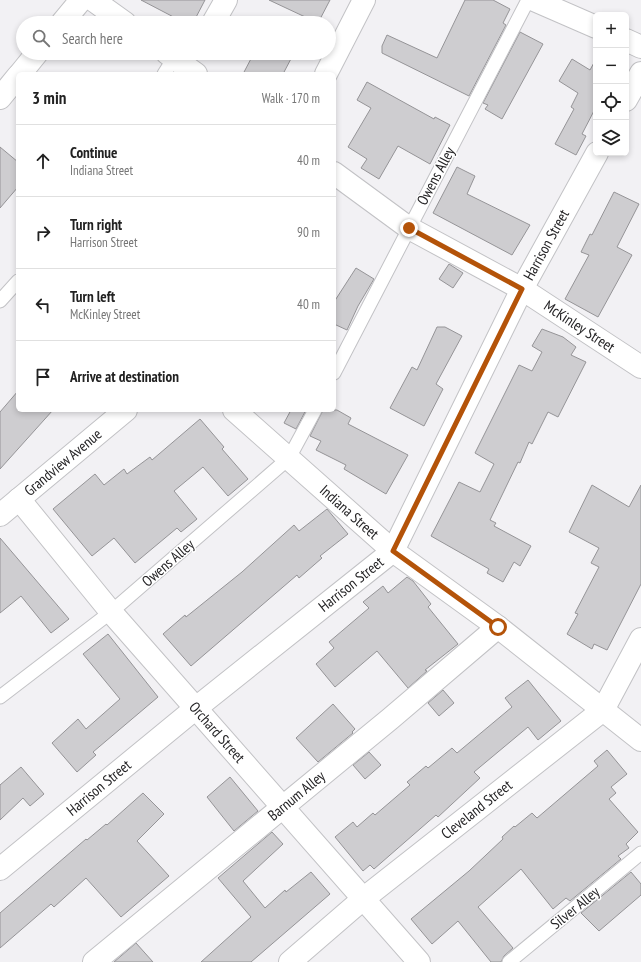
<!DOCTYPE html>
<meta charset="utf-8">
<style>
:root{--surface:#fff;--page:#f6f6f6;--text:#222;--muted:#767676;--line:#e0e0e0}
body{margin:0;font-family:"PT Sans Narrow",sans-serif;background:var(--page);color:var(--text)}
.controls{position:absolute;right:12px;top:12px;display:grid;overflow:hidden;border-radius:6px;box-shadow:0 2px 6px #0003}
.controls button{width:36px;height:36px;display:grid;place-items:center;padding:0;border:0;border-bottom:1px solid var(--line);background:var(--surface);color:var(--text);font:20px sans-serif}
.stop{position:absolute;width:12px;height:12px;margin:-9px;border:3px solid #b45309;border-radius:50%;background:#fff}
.stop.end{background:#b45309;border-color:#fff;box-shadow:0 1px 4px #0008}
.list{margin:0;padding:0;list-style:none}
h2{display:flex;justify-content:space-between;align-items:center;height:52px;margin:0;padding:0 16px;font-size:17px}
h2 small{font-size:13px;font-weight:400;color:var(--muted)}
.list li{display:grid;grid-template-columns:26px 1fr auto;gap:12px;align-items:center;box-sizing:border-box;height:72px;padding:0 16px;border-top:1px solid var(--line)}
.list b{display:block;font-size:15px;white-space:nowrap}
.list p{margin:0;font-size:13px;white-space:nowrap;color:var(--muted)}
.list em{font-size:13px;font-style:normal;color:var(--muted)}
.icon{flex:none;width:22px;height:22px;fill:none;stroke:currentColor;stroke-width:2;stroke-linecap:round;stroke-linejoin:round}
.map{position:relative;flex:none;width:641px;height:962px;overflow:hidden}
.search{position:absolute;background:var(--surface);box-shadow:0 2px 6px #0003;left:16px;top:16px;width:320px;height:44px;display:flex;align-items:center;gap:10px;box-sizing:border-box;padding:0 14px;border-radius:22px;color:var(--muted);font-size:15px}
.panel{position:absolute;background:var(--surface);box-shadow:0 2px 6px #0003;left:16px;top:72px;width:320px;height:340px;border-radius:6px}
.map>svg:first-child{display:block}
.building{fill:#cecdd0;stroke:#959497}
.lines{fill:none;stroke-linecap:round;stroke-linejoin:round}
.service-casing{stroke:#c2c2c5;stroke-width:15}
.minor-casing{stroke:#c2c2c5;stroke-width:24}
.service{stroke:#fff;stroke-width:13}
.minor{stroke:#fff;stroke-width:22}
.route{stroke:#b45309;stroke-width:5}
.labels{text-anchor:middle;stroke-width:3;stroke-linejoin:round;paint-order:stroke}
.street-label{font-size:15px;fill:#252426;stroke:#fff}
</style>
<div class="map">
<svg width="641" height="962" viewBox="0 0 641 962">
<rect width="100%" height="100%" fill="#f2f1f4"/>
<path class="building" d="M141,0h64l-12,23h-8z
M269,0h61l-12,23z
M465,0h28l17,9 -7,14 3,2 -37,71 -87,-43v-7l5,-11 50,23z
M520,32l23,12 -41,75 -17,-10 3,-4 -5,-2z
M254,53h40l-11,21h-40z
M572,59l18,11 6,-11v48l-14,27 4,2 -10,19 -21,-11 19,-35 -3,-2 7,-14 -19,-12z
M367,82l67,37 1,-2 15,8 -20,39 -32,-18 -19,33 -18,-11 6,-9 -19,-12 23,-39 -14,-8z
M0,147l18,15v25l-18,21z
M457,167l18,9 -8,18 63,31 -18,30 -79,-42z
M614,192l25,12 -22,43 15,8 -34,62 -33,-18 24,-44 -8,-3 9,-18 2,1z
M449,264l14,9 -10,15 -14,-9z
M356,268l18,11 -16,27 -11,24 -13,-6v-22z
M437,327h8l17,9 -26,48 7,5 -19,37 -34,-18 22,-41 5,3z
M542,329l21,8 13,10 -5,8 15,7 -28,55 -10,-5 -16,32 -3,-2 -9,21 -2,-1 -28,58 6,3 -2,3 37,20 -11,20 -6,-4 -11,20 -16,-9 2,-4 -58,-33 28,-54 21,10 14,-28 -19,-11 44,-88 13,6 10,-19 -10,-6z
M18,391v19h35l-53,59v-57z
M291,410h15l-10,19 -12,-6z
M323,410h14l14,8 -3,6 60,31 -22,39 -42,-25 2,-4 -30,-15 5,-9 -11,-5z
M200,419l24,28 -2,2 26,30 -20,17 -25,-29 -29,24 23,28 -16,13 -4,-4 -42,35 -21,-25 -22,18 -39,-47 42,-35 9,11 20,-16 3,5 23,-17 2,3z
M592,485l37,22 12,-22v99l-34,66 -13,-6 -2,5 -25,-15 11,-20 -3,-1 24,-46 -8,-4 8,-15 -30,-16z
M327,509l21,25 -28,22 2,2 -23,20 -2,-3 -106,91 -28,-32 22,-19 1,2 56,-45 52,-47 5,6z
M0,538l69,81 -18,14 -30,-37 -21,17z
M407,577l6,4 18,23 -3,3 30,37 -33,26 2,1 -19,17 -31,-37 -42,36 -19,-23 18,-16 -5,-6 40,-34 -6,-6 20,-16 5,7z
M108,634l50,63 -65,55 3,3 -19,17 -25,-29 26,-24 8,10 34,-30 -37,-45z
M528,680l33,41 -23,19 -10,-13 -54,45 6,6 -42,39 -2,-2 -62,54 -4,-4 -7,6 -28,-34 18,-15 4,5 16,-14 2,2 35,-30 -3,-3 19,-16 2,2 24,-20 5,5 55,-46 -7,-9z
M443,690l11,13 -15,13 -11,-13z
M333,704l22,25 -3,3 1,1 -35,29 -22,-24z
M607,750l20,24 -16,13 5,6 -7,6 29,33 -12,12 3,4 -11,8 3,3 -51,42 -4,-3 -13,11 -32,-40 -43,38 35,41 -9,8 -3,6h-10l-33,-41 -26,23 -21,-25 58,-48 34,-32 -1,-2 12,-11 1,1 17,-14 5,5 61,-52 -4,-5z
M369,752l12,13 -16,14 -12,-14z
M21,767l23,27 -14,12 -7,-8 -23,22v-35z
M230,777l28,34 -24,20 -27,-34z
M143,793l21,21 -27,27 32,35 -48,41 -35,-39 -32,29 -3,-3 -51,44v-35l86,-74 1,1 19,-16 1,1z
M272,832l11,12 -40,37 22,27 20,-18 1,2 25,-20 19,22 -79,68h-50l50,-45 -33,-39z
M631,872l10,12v11l-42,36 -18,-18z
M136,943l17,19h-39z"/>
<g class="lines">
<defs>
<path id="service" d="M164,74l10,-16
M0,301l18,-20
M334,373l194,-373
M0,697l111,-85 178,-154 26,-48
M509,962l132,-109"/>
<g id="minor">
<path d="M93,0l32,23"/>
<path d="M534,0l62,27"/>
<path d="M62,23l19,-23"/>
<path d="M213,23l13,-23"/>
<path d="M626,40l15,7"/>
<path d="M167,53l29,21"/>
<path d="M20,74l17,-21"/>
<path d="M326,74l38,-74"/>
<path d="M0,98l18,-22"/>
<path d="M626,100l15,-27"/>
<path id="s1" d="M334,173l75,55 113,61 119,78"/>
<path id="s2" d="M234,410l159,141 105,76 143,113"/>
<path id="s3" d="M19,499l92,113 308,350"/>
<path id="s4" d="M0,515l126,-105"/>
<path id="s5" d="M0,869l196,-161 197,-157 129,-262 75,-136"/>
<path id="s6" d="M94,962l296,-243 108,-92"/>
<path id="s7" d="M290,962l73,-63 240,-189 38,-71"/>
</g>
</defs>
<use href="#service" class="service-casing"/>
<use href="#minor" class="minor-casing"/>
<use href="#service" class="service"/>
<use href="#minor" class="minor"/>
</g>
<g class="lines">
<path class="route" d="M409,228l113,61 -129,262 105,76"/>
</g>
<g class="labels">
<g class="street-label">
<text transform="translate(436 176) rotate(-62)" y="5">Owens Alley</text>
<text dy="5" stroke="none"><textPath href="#s5" startOffset="848">Harrison Street</textPath></text>
<text dy="5" stroke="none"><textPath href="#s1" startOffset="290">McKinley Street</textPath></text>
<text dy="5" stroke="none"><textPath href="#s4" startOffset="82">Grandview Avenue</textPath></text>
<text dy="5" stroke="none"><textPath href="#s2" startOffset="154">Indiana Street</textPath></text>
<text transform="translate(168 563) rotate(-41)" y="5">Owens Alley</text>
<text dy="5" stroke="none"><textPath href="#s5" startOffset="452">Harrison Street</textPath></text>
<text dy="5" stroke="none"><textPath href="#s3" startOffset="306">Orchard Street</textPath></text>
<text dy="5" stroke="none"><textPath href="#s5" startOffset="128">Harrison Street</textPath></text>
<text dy="5" stroke="none"><textPath href="#s6" startOffset="262">Barnum Alley</textPath></text>
<text dy="5" stroke="none"><textPath href="#s7" startOffset="241">Cleveland Street</textPath></text>
<text transform="translate(575 908) rotate(-39)" y="5">Silver Alley</text>
</g>
</g>
</svg>
<div class="controls">
<button>+</button>
<button>−</button>
<button><svg class="icon" aria-label="locate" viewBox="0 0 24 24"><circle cx="12" cy="12" r="6"/><path d="M12 2v4M12 18v4M2 12h4M18 12h4"/></svg></button>
<button><svg class="icon" aria-label="layers" viewBox="0 0 24 24"><path d="M12 4l9 5-9 5-9-5zM3 14l9 5 9-5"/></svg></button>
</div>
<div class="stop" style="left:498px;top:627px"></div>
<div class="stop end" style="left:409px;top:228px"></div>
<div class="search"><svg class="icon" aria-label="search" viewBox="0 0 24 24"><circle cx="10" cy="10" r="6"/><path d="M15 15l6 6"/></svg>Search here</div>
<section class="panel">
<h2>3 min<small>Walk · 170 m</small></h2>
<ul class="list">
<li><svg class="icon" aria-label="ahead" viewBox="0 0 24 24"><path d="M12 20V5M6 11l6-6 6 6"/></svg><div><b>Continue</b><p>Indiana Street</p></div><em>40 m</em></li>
<li><svg class="icon" aria-label="right" viewBox="0 0 24 24"><path d="M7 20v-9h11M14 6l5 5-5 5"/></svg><div><b>Turn right</b><p>Harrison Street</p></div><em>90 m</em></li>
<li><svg class="icon" aria-label="left" viewBox="0 0 24 24"><path d="M17 20v-9H6M10 6l-5 5 5 5"/></svg><div><b>Turn left</b><p>McKinley Street</p></div><em>40 m</em></li>
<li><svg class="icon" aria-label="arrive" viewBox="0 0 24 24"><path d="M6 21V4h12l-3 4 3 4H6"/></svg><div><b>Arrive at destination</b></div></li>
</ul>
</section>
</div>
